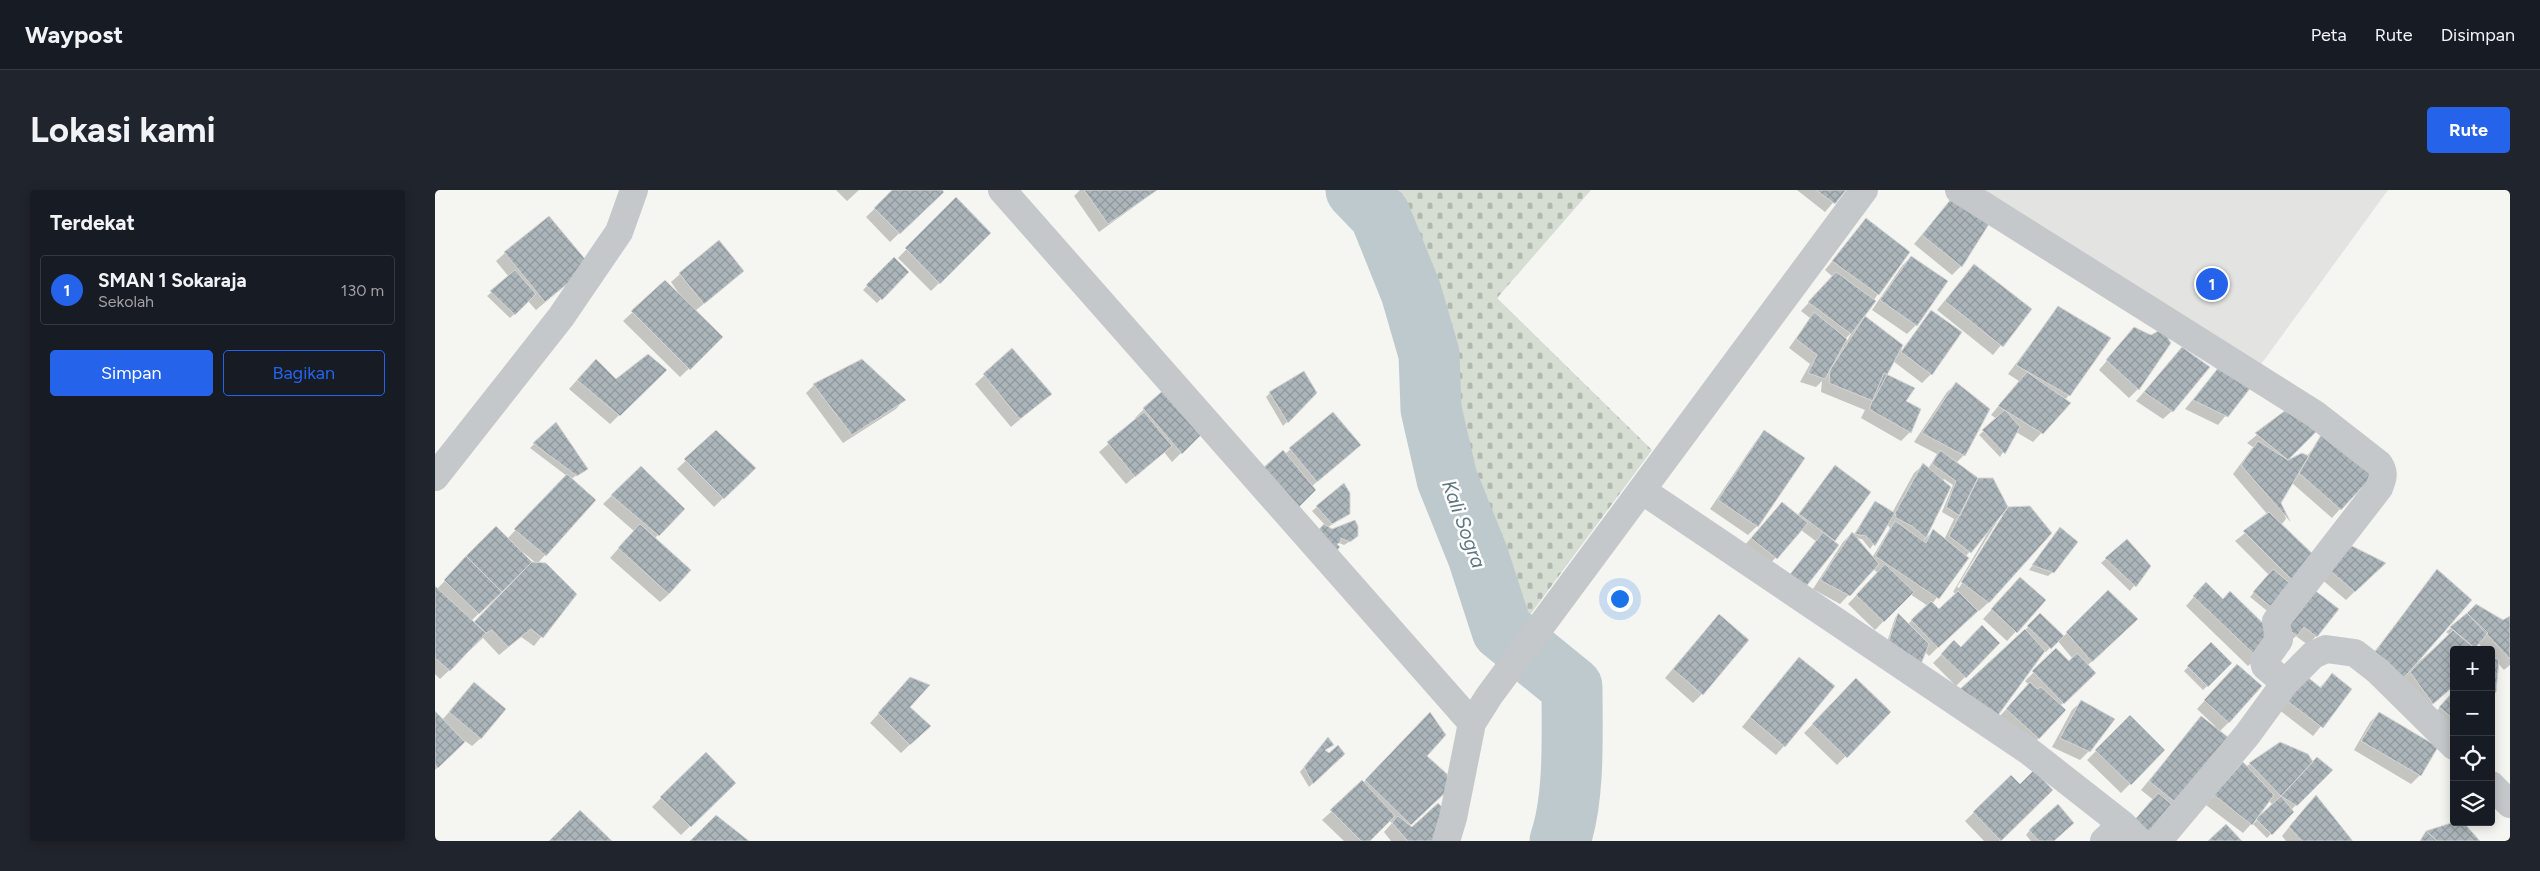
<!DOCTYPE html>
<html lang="id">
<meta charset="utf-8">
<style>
:root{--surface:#171b24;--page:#20242c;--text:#f1f3f6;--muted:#9ea1a6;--line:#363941;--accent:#2563eb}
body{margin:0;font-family:Figtree,sans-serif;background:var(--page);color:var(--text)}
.controls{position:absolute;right:15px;bottom:15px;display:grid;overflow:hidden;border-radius:5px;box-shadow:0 2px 12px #0003}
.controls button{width:45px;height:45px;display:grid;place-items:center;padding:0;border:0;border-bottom:1px solid var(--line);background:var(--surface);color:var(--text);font:25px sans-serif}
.you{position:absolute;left:1184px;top:408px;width:18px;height:18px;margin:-12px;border:4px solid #fff;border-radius:50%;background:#1a73e8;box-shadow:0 0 0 8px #1a73e833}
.badge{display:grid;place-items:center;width:32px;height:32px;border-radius:50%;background:var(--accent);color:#fff;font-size:16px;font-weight:700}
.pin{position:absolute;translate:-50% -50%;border:2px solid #fff;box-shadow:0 1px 5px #0006}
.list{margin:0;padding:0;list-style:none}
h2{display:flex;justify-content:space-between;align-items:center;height:65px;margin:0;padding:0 20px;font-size:21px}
h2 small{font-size:16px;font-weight:400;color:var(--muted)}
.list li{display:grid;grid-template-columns:32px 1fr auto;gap:15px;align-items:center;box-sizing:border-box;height:70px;margin:0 10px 10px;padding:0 10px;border:1px solid var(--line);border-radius:5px}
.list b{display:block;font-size:19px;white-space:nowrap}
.list p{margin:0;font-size:16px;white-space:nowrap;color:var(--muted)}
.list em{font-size:16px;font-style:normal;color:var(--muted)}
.actions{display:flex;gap:10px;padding:15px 20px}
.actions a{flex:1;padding:11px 0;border:1px solid var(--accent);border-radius:5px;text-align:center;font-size:18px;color:var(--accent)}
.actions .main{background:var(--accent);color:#fff}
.icon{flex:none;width:28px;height:28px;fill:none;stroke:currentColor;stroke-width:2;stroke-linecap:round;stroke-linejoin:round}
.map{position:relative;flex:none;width:2075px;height:651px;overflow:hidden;border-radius:5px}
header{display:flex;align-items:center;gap:30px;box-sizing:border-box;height:70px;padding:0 25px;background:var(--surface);border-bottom:1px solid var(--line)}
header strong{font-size:24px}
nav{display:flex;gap:28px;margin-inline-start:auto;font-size:18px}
.intro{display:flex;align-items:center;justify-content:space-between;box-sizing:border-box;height:120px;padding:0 30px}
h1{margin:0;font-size:35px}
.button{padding:12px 22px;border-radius:5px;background:var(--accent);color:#fff;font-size:18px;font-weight:700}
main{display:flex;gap:30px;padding:0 30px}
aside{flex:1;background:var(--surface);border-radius:5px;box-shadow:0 2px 12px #0003}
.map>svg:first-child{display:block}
.built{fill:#e3e4e2}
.cemetery{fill:url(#cemetery-stones)}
.shadow{fill:#0003;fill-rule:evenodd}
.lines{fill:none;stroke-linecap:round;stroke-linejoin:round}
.river{stroke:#bec9ce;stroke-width:61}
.building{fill:url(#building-cross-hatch);stroke:#d6d6d4}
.street{stroke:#c4c8cb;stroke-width:28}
.labels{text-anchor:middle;stroke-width:5;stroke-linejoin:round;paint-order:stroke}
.water-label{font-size:20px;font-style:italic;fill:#5e7781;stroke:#fff}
</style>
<header>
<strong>Waypost</strong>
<nav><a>Peta</a><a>Rute</a><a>Disimpan</a></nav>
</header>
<div class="intro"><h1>Lokasi kami</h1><a class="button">Rute</a></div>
<main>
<aside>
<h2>Terdekat<small></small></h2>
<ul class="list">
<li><span class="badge">1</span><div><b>SMAN 1 Sokaraja</b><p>Sekolah</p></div><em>130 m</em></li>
</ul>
<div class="actions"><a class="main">Simpan</a><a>Bagikan</a></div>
</aside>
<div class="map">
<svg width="2075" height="651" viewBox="0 0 2075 651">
<defs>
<pattern id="cemetery-stones" width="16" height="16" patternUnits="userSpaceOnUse" patternTransform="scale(1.25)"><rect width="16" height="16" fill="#d6ddd2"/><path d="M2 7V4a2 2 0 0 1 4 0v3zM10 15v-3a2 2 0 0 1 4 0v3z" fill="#b1b8b0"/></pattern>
<pattern id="building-cross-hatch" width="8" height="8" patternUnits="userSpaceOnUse" patternTransform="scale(1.25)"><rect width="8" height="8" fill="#acb5ba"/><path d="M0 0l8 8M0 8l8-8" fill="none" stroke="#8f989d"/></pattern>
</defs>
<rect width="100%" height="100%" fill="#f5f5f1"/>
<path class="built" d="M1514,0h439l-134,184z"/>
<path class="cemetery" d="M964,0h192l-94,108 155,152 -134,181 -95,-243z"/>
<path class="shadow" d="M401,0h23l-12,11z
M459,0l48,2 -52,50 -24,-25z
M645,0h77l-58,42 -25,-36z
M1362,0h47l-19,22z
M1520,5l33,29 -27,42 -9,9 -38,-31z
M521,9l34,34 -59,58 -33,-33z
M1431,30l12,74 -15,22 39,30 -1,5 31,-39 -1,62 -9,9 -29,-22 -8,14 19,27 15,8 -9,22 -9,9 -40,-23 4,-8 -44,-18 1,-11 -6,6 -16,-5 10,-18 -21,-16 21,-30 -9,-7 32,-34 -8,-7zM1415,144h1l-4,7 -2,-2z
M70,63l74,21 -43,36 -8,-9 -18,17 -23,-22 22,-19 -13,-16z
M1476,67l5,68 -9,9 -35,-24 30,-44z
M459,69l13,13 -30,31 -14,-13z
M1539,75l56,44 -37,46 -56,-45z
M245,84l54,5 -39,32 27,26 -42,40 -57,-56 42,-39 17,16 -11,-16z
M1623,118l11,87 -4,5 4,3 -36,39 -17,-10 -16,25 -21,-22 18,-16 -6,-4 28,-34 -11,-7z
M1699,139l35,14 -31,46 -9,9 -30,-28z
M577,160l38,44 -39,33 -36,-43z
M1739,167l-2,54 -9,8 -27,-18z
M1787,174l31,18 -35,43 -33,-16z
M152,179l29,11 49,-10 -55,54 -41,-35z
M1521,194l8,71 -8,8 51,45h23l20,25 -62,70 -9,8 -2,-1 -48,46 -4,-4 -42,2 12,-36 3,-4 10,10 20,-18 -18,-12 -35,36 -27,-26 30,-31 -5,-4 -33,35 -27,-15 30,-47 8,-8 2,2 18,-29 4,-5 17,11 22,-40 9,-8 5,4 9,-15 -23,-12 33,-50zM1509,289l9,6 -11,27 12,7 -10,21 -11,-9 -9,9 25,-53 -7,-6zM1566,325h3l-45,73 -2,-1zM1452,334l3,4 -18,30 -16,-20 6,1 8,10zM1558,334l-40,68 4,2 -18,17 -7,-7 35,-46 -2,-1z
M379,195l90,15 -8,9 -53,34 -37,-50z
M835,203h45l-32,33 -17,-29z
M1855,218l31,17 -37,38 23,-7 15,-19 18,72 -8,9 -40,-35 -12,20 6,16 -5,6 35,33 -45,56 -21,-17 19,-22 -34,-34 33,-26 -35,-41 20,-27 -6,-4z
M709,219l58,23 -30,30 -8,-10 -38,32 -27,-32 38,-33 -2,-1z
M898,223l18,41 -39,32 -27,-32z
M120,234l31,45 -15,10 -26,76 -8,9 -13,-11 -2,1 53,40 -41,52 -13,-9 -22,18 -16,-17 -43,41 -5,-5v-86l2,1 59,-61 11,11 60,-63 -37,-28zM67,401l2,2 -30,31 -3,-3z
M281,242l38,36 -40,39 -37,-38z
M1330,242l-8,94 -9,9 -38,-26 46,-68z
M1400,276l-3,76h-15l-16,-12 -34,37 -24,-20 39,-44 15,13z
M206,277l43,42 -30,30 15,55 -9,8 -50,-44 24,-27 -31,-27z
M909,295l5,28 -22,15 25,12 -8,5 -5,-2 -3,2 -11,-20 -13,-14z
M1621,343l-3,39 -5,4 -19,-6z
M1692,350l22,26 -19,25 -29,-28z
M1949,373l-38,37 -26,-22 8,-9z
M2002,381l-28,99 41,-35 -4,-3 22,-18 35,8 7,-5v48l-6,5 -13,-14v-6h-6l-7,-7 -5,6 -19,1v35l-30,27 -57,-51z
M1577,397l32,14 -37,40 -24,-22z
M1673,402l19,35 -40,39 7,7 -34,33 -21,32 -9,9 -32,-29 31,-33 -4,-4 31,-31 13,12 4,-3 -16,-19 -11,12 -21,-22 15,-15 23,22z
M1763,402l74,41 29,-37 15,40 -8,9 -12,-9 -9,8 -10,-8 -29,30 -62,-60z
M1275,435l-8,69 -9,9 -28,-25z
M1519,452l7,6 38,-5 -43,43 -23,-23z
M1776,454l19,19 -27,27 -19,-19z
M1356,477l-7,79 -8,9 -34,-28z
M1794,484v48l-10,10 -48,82 -30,-24 60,-73 13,10 1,-1 -18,-17z
M1897,485l19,14 -38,47 -35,-27 27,-32 14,11z
M1421,490l33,32 -52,53 -33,-32z
M467,498l18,47 -19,18 -31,-30z
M2019,502v37l-23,-12z
M31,503l15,45 -9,8 -7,-5 -30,29v-58l7,8z
M1646,512l8,49 -9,9 -28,-13 20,-37z
M1944,523l41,62 -9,9 -57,-34 16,-28z
M995,524l-5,42 14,42 -30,28 25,15h-43l-7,-9 8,-9 -4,-3 -20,21h-24l-22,-21 41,-37z
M1695,527l34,33 -43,43 -34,-33z
M889,553l8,2 -7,6 4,4 14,-1 -34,33 -9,-15z
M271,564l28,29 -53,52 -29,-28z
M1815,574h62l19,6 -40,40 1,2 -25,26 -15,-15 -9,10 -37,-28 28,-32zM1833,610l5,5 -19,18 -1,-1z
M1576,587l9,9 31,4 -52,51h-15l-19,-20z
M1872,615l43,36h-64l-4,-5z
M1595,640l23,11h-22l-5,-6z"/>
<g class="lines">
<path class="river" d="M921,0l24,25 31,77 18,62 2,55 16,70 31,77 24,74 70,57c0,48 3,110 -12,154"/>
</g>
<path class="building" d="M457,0h50l2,2 -44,42 -26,-26z
M649,0h73l-49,34z
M1381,0h30l-11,14z
M1520,4l34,30 -27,43 -40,-32z
M521,7l35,36 -51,51 -35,-36z
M114,26l41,49 -45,37 -41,-50z
M1431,28l44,34 -31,43 -47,-34z
M284,50l25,31 -40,33 -25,-31z
M1476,66l37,25 -31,45 -37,-26z
M459,67l15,15 -27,28 -16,-15z
M1539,74l58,45 -29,38 -58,-46z
M80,80l21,24 -21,21 -25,-24z
M1401,82l40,29 -25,33 -43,-32z
M230,90l58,57 -33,33 -59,-59z
M1623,116l53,32 -41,58 -54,-31z
M1496,120l31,22 -30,43 -31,-23z
M1379,122l33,27 -22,40 -17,-6 9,-18 -21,-16z
M1430,126l38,29 -30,56 -44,-18 1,-13z
M1699,137l17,8 11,-6 9,14 -32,47 -33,-30z
M1747,157l28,20 -37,45 -29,-20z
M577,158l40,46 -32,25 -37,-45z
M213,164l19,16 -47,46 -43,-36 19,-21 20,20z
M427,169l44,41 -54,35 -39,-51z
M1787,173l33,19 -27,35 -35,-17z
M869,181l13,22 -29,30 -19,-31z
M1592,182l44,31 -28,31 -45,-28z
M1449,183l31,15 -9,13 15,8 -10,24 -42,-24z
M1521,192l34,27 -25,47 -43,-23z
M731,198l38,44 -22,22 -39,-46z
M1855,217l33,18 -35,35 -33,-27z
M1570,220l15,17 -15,27 -23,-24z
M709,222l28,34 -37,31 -28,-35z
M898,222l28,33 -44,37 -28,-34z
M121,232l32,47 -11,7 -44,-33z
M281,240l40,38 -32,31 -40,-40z
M1329,240l41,28 -47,69 -40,-27z
M1886,245l57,35 -37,40 -42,-37z
M1823,251l30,19 14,-7 7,3 -28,47 9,18 -49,-56z
M848,260l33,40 -19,19 -35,-40z
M1505,260l38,28 -18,38 -14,-9 10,-26 -24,-17z
M1488,273l28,24 -25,51 -14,-12 -16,-8 -1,-5z
M1400,275l36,27 -36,49 -36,-27z
M206,276l44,43 -26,27 -48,-41z
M132,284l29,26 -50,56 -32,-27z
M1543,288h15l15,29 -37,46 -22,-17z
M909,293l6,10v21l-18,10 -16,-18z
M1440,311l20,12 -20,33 -9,-10 -11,-2z
M1347,312l26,21 -31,36 -26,-21z
M1595,316l22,27 -63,70 -28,-21 47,-75z
M1834,322l48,46 -21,26 -53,-53z
M920,330l3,6v10l-8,6 -9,-4v4l-4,2 3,3 -7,8 -19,-20 10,-11 8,5z
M1460,331l31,22 7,-14 36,29 -30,41 -64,-43z
M205,334l51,46 -22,24 -51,-46z
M61,336l36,36 -30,30 -36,-36z
M1625,337l18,15 -24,31 -22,-8z
M1388,342l16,13 -35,44 -16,-12z
M1417,342l27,32 -29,32 -30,-16z
M1692,349l24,27 -15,21 -31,-29z
M1917,356l34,17 -31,29 -28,-24z
M31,366l36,36 -23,22 -35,-34z
M97,372l14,1 31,31 -34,44 -12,-9 -23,18 -16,-17 -6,3 -12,-11z
M1450,374l29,28 -30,30 -28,-27z
M1838,379l22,19 -19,23 -23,-19z
M2002,379l35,31 -71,81 -26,-29z
M1585,387l26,23 -29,33 -26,-24z
M1771,392l17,17 7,-8 47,46 -19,21 -65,-62z
M0,396l51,47 -36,38 -15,-13z
M1874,396l30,23 -22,28 -13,-10 -7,9 -17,-13z
M1673,400l30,29 -46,43 -26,-30z
M1523,401l20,20 -40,37 -27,-28 20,-19 8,8z
M2041,414l27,16 7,-4v43l-43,-46z
M1463,423l31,31 -10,25 -33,-20z
M1605,423l24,23 -13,13 -24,-23z
M2032,423l21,20 -13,15 -25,-21z
M1284,424l30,26 -46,55 -30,-26z
M1547,435l18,18 -34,35 -25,-24 13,-14 7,7z
M1590,439l20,22 -49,67 -39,-26z
M2018,440l23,20h-22v36l-21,18 -23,-32z
M1776,452l21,21 -24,24 -21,-21z
M1621,458l13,13 8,-8 19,20 -32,31 -32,-33z
M1364,467l36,29 -50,61 -35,-30z
M2056,468l8,1 -3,33 -5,4z
M1802,474l25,22 -33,37 -25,-23z
M1897,483l20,16 -29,39 -37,-28 19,-25 16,13z
M475,487l20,8 -20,22 21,19 -21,19 -32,-32z
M1421,488l35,34 -44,46 -35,-34z
M39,492l32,27 -25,30 -32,-27z
M1595,492l7,7 4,-2 25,23 -27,29 -33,-30z
M2019,501v28l-15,-12z
M1646,510l34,19 -25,33 -30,-14z
M0,521l30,31 -27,26 -3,-3z
M995,522l16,23 -19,21 20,18 2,15 -38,36 -46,-45z
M1944,522l59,35 -17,29 -60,-35z
M1695,525l35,35 -34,35 -36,-35z
M1766,526l32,25 -52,66 -32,-26z
M893,547l6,8 -9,5 4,3 9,-8 7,9 -32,30 -9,-17z
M1845,552l28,12 5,8 -32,34 -32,-33z
M271,562l30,31 -45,44 -31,-30z
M1882,567l16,13 -36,36 -16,-10z
M1808,572l31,33 -22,30 -38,-30z
M1599,580l19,20 -52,51 -28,-29 38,-37 9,9z
M927,590l33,36 -25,25h-9l-31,-31z
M1723,603l19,16 -26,30 -19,-16z
M1881,605l36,45v1h-50l-13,-14z
M1846,606l13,16 -22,23 -16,-16z
M1003,613l13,14 -16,24h-27l-16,-18 6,-7 14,11z
M1623,614l16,19 -20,18h-15l-10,-11z
M145,620l32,31h-63z
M281,625l33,26h-59z
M2019,632h9l17,19h-43l-11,-10z
M1791,634l16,17h-34z
M1991,641l11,10h-17z"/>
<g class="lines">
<path class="street" d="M567,0l470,533
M1524,0l356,224 64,50c6,9 4,14 0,24l-103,133 3,19 -15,21 1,5 20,17
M0,287l126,-160 58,-85 15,-42
M1208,301l387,261 92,72 17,17
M2056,595l19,19
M1011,651l7,-23 19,-95 17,-27 375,-506
M1669,651l18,-17
M1723,651l89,-106 38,-52 28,-28 13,-6 29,4 23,18 76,75"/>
</g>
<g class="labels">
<g class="water-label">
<text transform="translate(1029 334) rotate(70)" y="7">Kali Sogra</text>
</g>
</g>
</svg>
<div class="controls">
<button>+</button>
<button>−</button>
<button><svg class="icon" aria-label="locate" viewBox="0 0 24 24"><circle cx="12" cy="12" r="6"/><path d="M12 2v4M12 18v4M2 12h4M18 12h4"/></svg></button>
<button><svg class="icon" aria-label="layers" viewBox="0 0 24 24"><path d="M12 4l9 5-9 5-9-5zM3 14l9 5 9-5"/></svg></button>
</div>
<div class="you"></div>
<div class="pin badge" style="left:1777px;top:94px">1</div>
</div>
</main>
